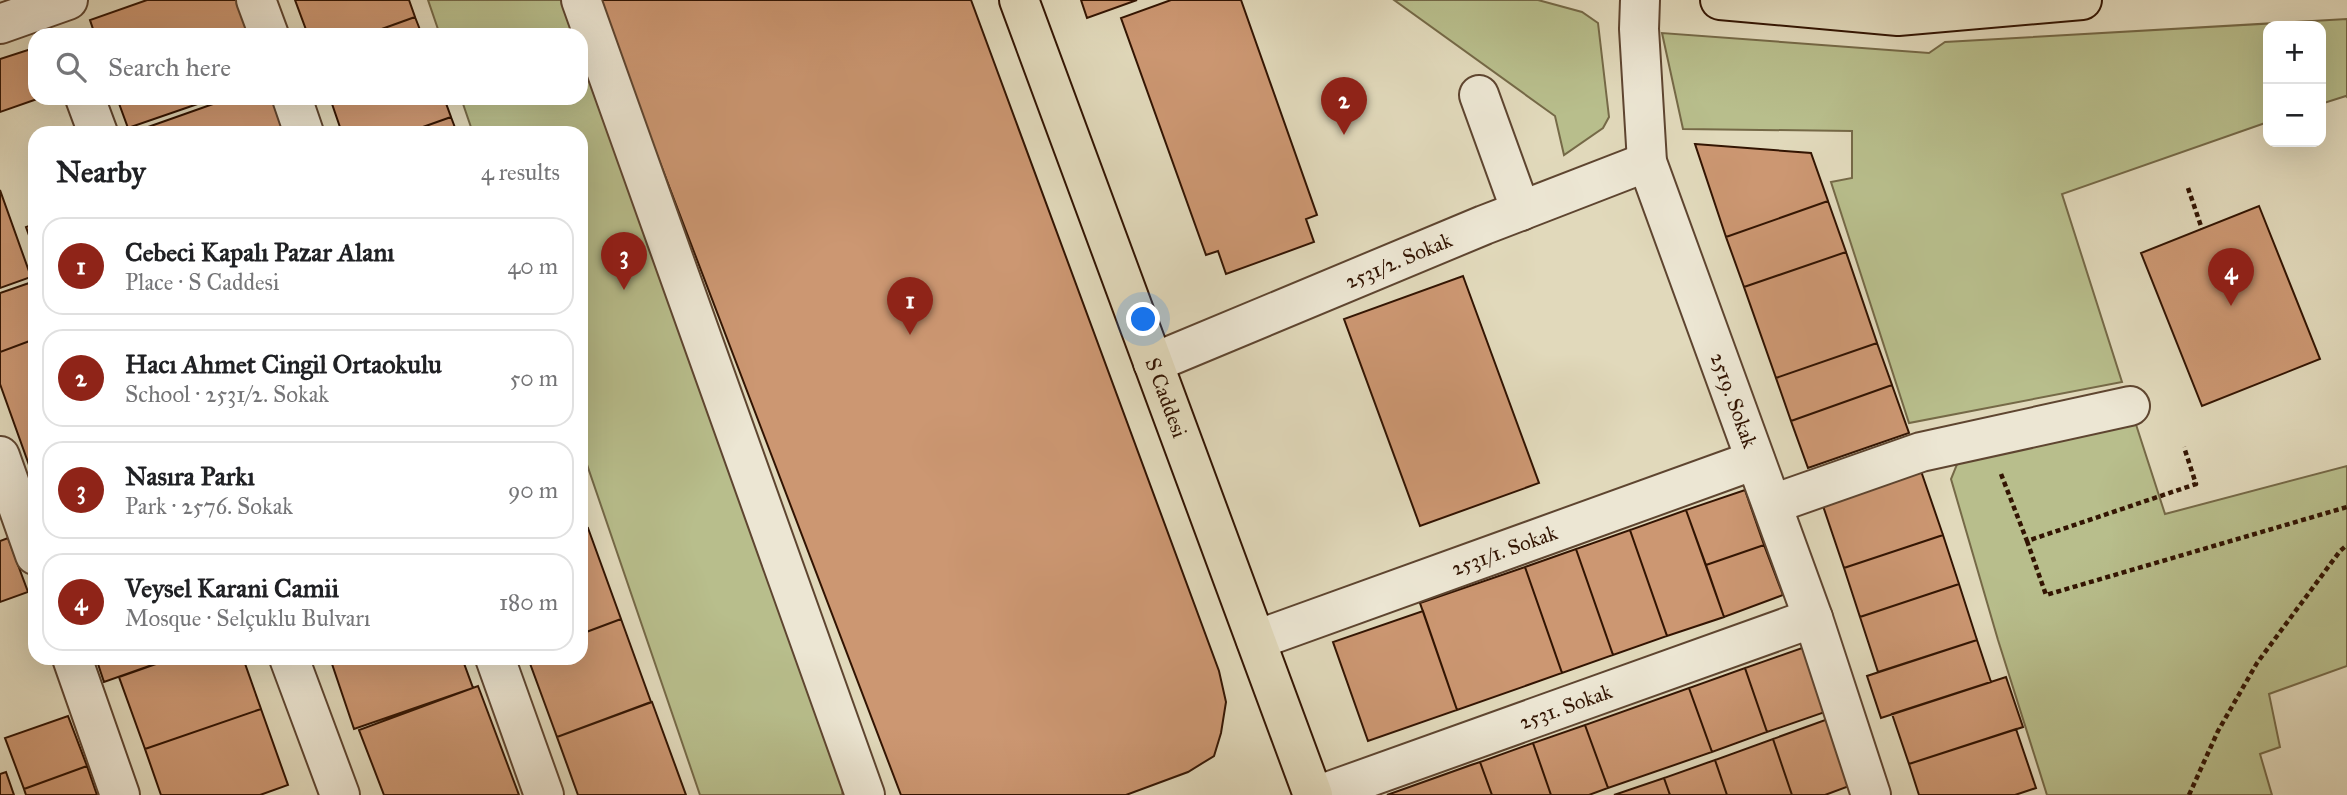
<!DOCTYPE html>
<meta charset="utf-8">
<style>
:root{--surface:#fff;--page:#f6f6f6;--text:#202124;--muted:#757577;--line:#e0e0e0;--accent:#8f2418}
body{margin:0;font-family:"IM FELL Great Primer",serif;background:var(--page);color:var(--text)}
.controls{position:absolute;right:21px;top:21px;display:grid;overflow:hidden;border-radius:14px;box-shadow:0 7px 28px #0002}
.controls button{width:63px;height:63px;display:grid;place-items:center;padding:0;border:0;border-bottom:2px solid var(--line);background:var(--surface);color:var(--text);font:35px sans-serif}
.you{position:absolute;left:1144px;top:320px;width:24px;height:24px;margin:-18px;border:5px solid #fff;border-radius:50%;background:#1a73e8;box-shadow:0 0 0 10px #1a73e833}
.badge{display:grid;place-items:center;width:46px;height:46px;border-radius:50%;background:var(--accent);color:#fff;font-size:23px;font-weight:700}
.pin{position:absolute;translate:-50% -58px;filter:drop-shadow(0 2px 4px #0008)}
.pin::after{content:'';position:absolute;top:37px;width:24px;height:21px;background:inherit;clip-path:polygon(0 0,100% 0,50% 100%)}
.list{margin:0;padding:0;list-style:none}
h2{display:flex;justify-content:space-between;align-items:center;height:91px;margin:0;padding:0 28px;font-size:30px}
h2 small{font-size:23px;font-weight:400;color:var(--muted)}
.list li{display:grid;grid-template-columns:46px 1fr auto;gap:21px;align-items:center;box-sizing:border-box;height:98px;margin:0 14px 14px;padding:0 14px;border:2px solid var(--line);border-radius:21px}
.list b{display:block;font-size:26px;white-space:nowrap}
.list p{margin:0;font-size:23px;white-space:nowrap;color:var(--muted)}
.list em{font-size:23px;font-style:normal;color:var(--muted)}
.icon{flex:none;width:38px;height:38px;fill:none;stroke:currentColor;stroke-width:2;stroke-linecap:round;stroke-linejoin:round}
.map{position:relative;flex:none;width:2347px;height:795px;overflow:hidden}
.search{position:absolute;background:var(--surface);box-shadow:0 7px 28px #0002;left:28px;top:28px;width:560px;height:77px;display:flex;align-items:center;gap:18px;box-sizing:border-box;padding:0 24px;border-radius:21px;color:var(--muted);font-size:26px}
.panel{position:absolute;background:var(--surface);box-shadow:0 7px 28px #0002;left:28px;top:126px;width:560px;height:539px;border-radius:21px}
.map>svg:first-child{display:block}
.green{fill:#b8be8c;stroke:#756947;stroke-width:2}
.building{fill:#cc9772;stroke:#321402;stroke-width:2}
.lines{fill:none;stroke-linecap:round;stroke-linejoin:round}
.minor-casing{stroke:#5e4530;stroke-width:42}
.major-casing{stroke:#321402;stroke-width:42}
.path{stroke:#321402;stroke-width:4.5;stroke-dasharray:5 3.5;stroke-linecap:butt}
.minor{stroke:#ece6d3;stroke-width:38}
.major{stroke:#e1d9bb;stroke-width:38}
.labels{text-anchor:middle;stroke-width:6;stroke-linejoin:round;paint-order:stroke}
.street-label{font-size:21px;fill:#321402;stroke:#ece6d3}
</style>
<div class="map">
<svg width="2347" height="795" viewBox="0 0 2347 795">
<rect width="100%" height="100%" fill="#e1d9bb"/>
<filter id="stains"><feTurbulence type="fractalNoise" baseFrequency=".00286" numOctaves="4"/><feColorMatrix values="0 0 0 0 .2 0 0 0 0 .09 0 0 0 0 .02 0 0 0 .5 -.17"/></filter>
<radialGradient id="worn" r=".72"><stop offset=".6" stop-color="#630" stop-opacity="0"/><stop offset="1" stop-color="#630" stop-opacity=".3"/></radialGradient>
<path class="green" d="M428,0h133l13,35h-134z
M1394,0h144l44,12 16,11 11,94 -6,11 -39,27 -9,-39z
M2347,19v78l-1,-1 -25,8v-78h-53v96l-206,72 60,188 -213,41 -78,-241 21,-4v-47l-169,-2 -21,-96 267,20 16,-11z
M581,54l264,725 -3,16h-142l-119,-348v-314h-108l-12,-35h120z
M2130,406l35,108 182,-48v200l-78,28 11,53 -20,7 12,41h-225l-49,-155 -47,-161 15,-37z"/>
<path class="building" d="M147,0h98l12,35h-162l-5,-15z
M295,0h114l6,17 -50,18h-57z
M598,0h373l248,671 7,31 -5,31 -7,23 -26,16 -62,23h-225z
M1081,0h56l-50,18z
M1171,0h70l76,215 -11,4 8,23 -88,32 -8,-23 -12,4 -85,-237z
M415,17l7,18h-57z
M31,49l4,12v37h5l-40,14v-53z
M117,98h98l-87,30z
M230,98h51l12,35h-162z
M330,98h114l7,19 -45,16h-64z
M451,117l6,16h-51z
M1695,144l116,9 17,48 -102,36z
M0,190l31,87 -31,11z
M1828,201l18,51 -102,35 -18,-50z
M2259,206l61,153 -118,47 -61,-153z
M35,224v28l-9,-25z
M1846,252l31,91 -101,35 -32,-91z
M1463,276l76,207 -119,43 -76,-207z
M35,281v58l-35,13v-59z
M35,339v124l-6,2 -29,-81v-32z
M1877,343l15,42 -101,36 -15,-43z
M1892,385l17,48 -101,35 -17,-47z
M1921,471l22,64 -99,33 -22,-65z
M1745,490l19,55 -58,20 -20,-55z
M1686,510l38,107 -57,19 -37,-106z
M588,528l33,91 -40,15v-103z
M1630,530l37,106 -54,19 -37,-106z
M1943,535l16,49 -99,33 -16,-49z
M8,538l20,54 -28,10v-61z
M1764,545l19,50 -59,22 -18,-52z
M1576,549l37,106 -51,18 -37,-106z
M1525,567l37,106 -105,37 -37,-107z
M1959,584l18,56 -99,32 -18,-55z
M1423,611l34,99 -89,31 -35,-99z
M621,619l30,83 -94,35 -29,-79h53v-24z
M1977,640l14,42 -110,36 -14,-42z
M1805,647l23,64 -61,21 -22,-64z
M96,658h57l2,6 -51,18z
M173,658h70l18,51 -116,40 -26,-72z
M330,658h132l11,30 -119,41z
M1745,668l22,64 -55,20 -23,-64z
M2006,677l17,50 -114,37 -17,-50z
M478,686l41,109h-135l-25,-65z
M1689,688l23,64 -104,36 -23,-63z
M652,702l34,93h-108l-21,-58z
M261,709l27,76 -28,10h-99l-16,-46z
M68,716l19,50 -63,23 -19,-51z
M1828,719l24,66 -27,10h-33l-19,-56z
M1585,725l23,63 -19,7h-38l-18,-52z
M2016,729l20,59 -21,7h-96l-10,-31z
M1773,739l19,56h-65l-12,-35z
M1533,743l18,52h-59l-12,-33z
M1715,760l12,35h-57l-6,-17z
M1480,762l12,33h-105l84,-30z
M87,766l10,29h-71l-2,-6z
M6,772l8,23h-14v-21z
M1664,778l6,17h-56z"/>
<g class="lines">
<defs>
<g id="minor">
<path d="M256,0l13,35"/>
<path d="M581,0l284,795"/>
<path id="s1" d="M1640,0l-1,29 8,133 166,456 58,177"/>
<path d="M0,24l68,-24"/>
<path d="M1479,95l42,116"/>
<path d="M85,98l13,35"/>
<path d="M292,98l12,35"/>
<path id="s2" d="M1153,363l331,-138 163,-63"/>
<path d="M0,456l35,99"/>
<path d="M1773,504l148,-52 209,-46"/>
<path id="s3" d="M1256,640l499,-180"/>
<path d="M72,658l48,137"/>
<path d="M289,658l51,137"/>
<path d="M495,658l49,137"/>
<path id="s4" d="M1319,795l494,-177"/>
</g>
<g id="major">
<path id="s5" d="M1019,0l294,795"/>
<path d="M1720,0l178,16 184,-16"/>
</g>
</defs>
<use href="#minor" class="minor-casing"/>
<use href="#major" class="major-casing"/>
<path class="path" d="M2188,188l14,41
M2001,474l26,67 169,-57 -12,-37
M2027,541l19,54 301,-88
M2189,795l29,-64 39,-68 83,-112 7,-6"/>
<use href="#minor" class="minor"/>
<use href="#major" class="major"/>
</g>
<g class="labels">
<g class="street-label">
<text dy="7" stroke="none"><textPath href="#s2" startOffset="266">2531/2. Sokak</textPath></text>
<text dy="7" stroke="none"><textPath href="#s5" startOffset="424">S Caddesi</textPath></text>
<text dy="7" stroke="none"><textPath href="#s1" startOffset="416">2519. Sokak</textPath></text>
<text dy="7" stroke="none"><textPath href="#s3" startOffset="264">2531/1. Sokak</textPath></text>
<text dy="7" stroke="none"><textPath href="#s4" startOffset="262">2531. Sokak</textPath></text>
</g>
</g>
<rect width="100%" height="100%" filter="url(#stains)"/>
<rect width="100%" height="100%" fill="url(#worn)"/>
</svg>
<div class="controls">
<button>+</button>
<button>−</button>
</div>
<div class="you"></div>
<div class="pin badge" style="left:910px;top:335px">1</div>
<div class="pin badge" style="left:1344px;top:135px">2</div>
<div class="pin badge" style="left:624px;top:290px">3</div>
<div class="pin badge" style="left:2231px;top:306px">4</div>
<div class="search"><svg class="icon" aria-label="search" viewBox="0 0 24 24"><circle cx="10" cy="10" r="6"/><path d="M15 15l6 6"/></svg>Search here</div>
<section class="panel">
<h2>Nearby<small>4 results</small></h2>
<ul class="list">
<li><span class="badge">1</span><div><b>Cebeci Kapalı Pazar Alanı</b><p>Place · S Caddesi</p></div><em>40 m</em></li>
<li><span class="badge">2</span><div><b>Hacı Ahmet Cingil Ortaokulu</b><p>School · 2531/2. Sokak</p></div><em>50 m</em></li>
<li><span class="badge">3</span><div><b>Nasıra Parkı</b><p>Park · 2576. Sokak</p></div><em>90 m</em></li>
<li><span class="badge">4</span><div><b>Veysel Karani Camii</b><p>Mosque · Selçuklu Bulvarı</p></div><em>180 m</em></li>
</ul>
</section>
</div>
